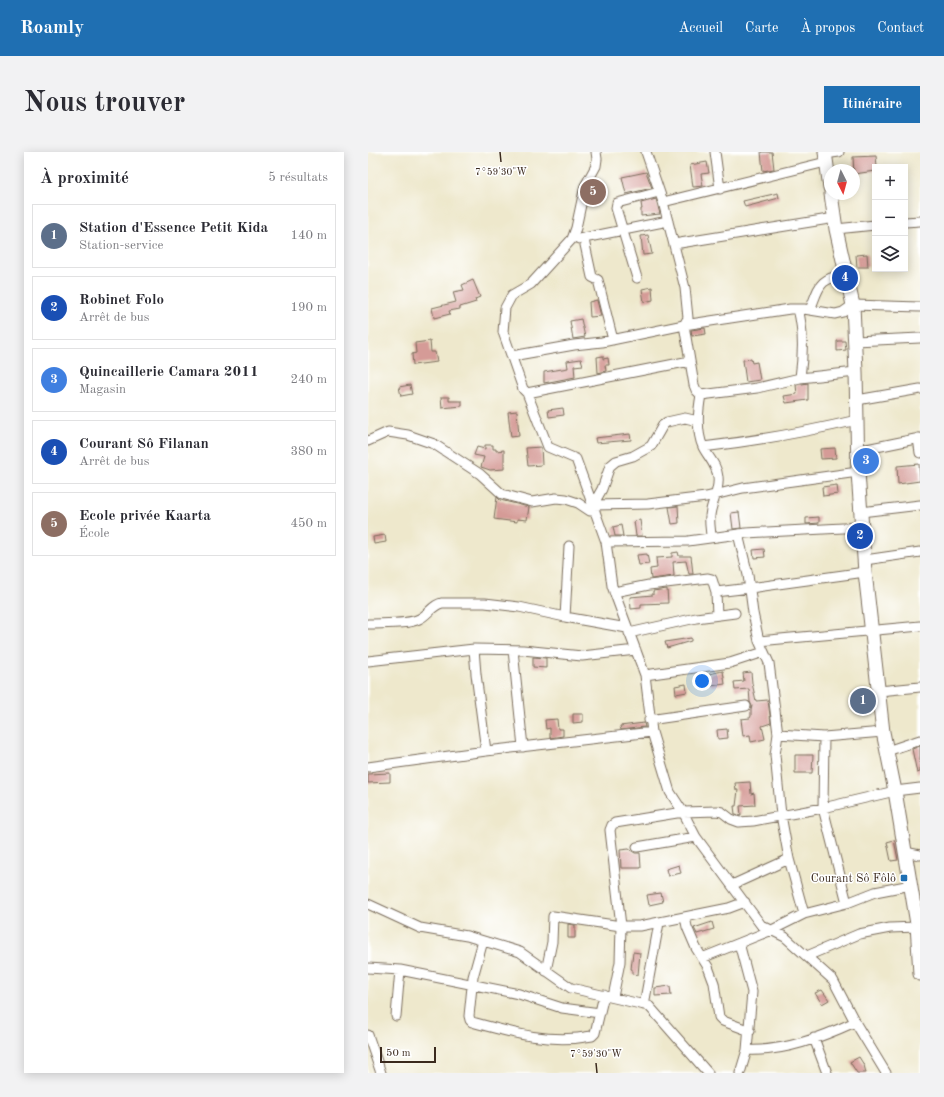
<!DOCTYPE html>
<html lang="fr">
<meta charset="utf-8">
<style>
:root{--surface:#fff;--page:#f2f2f3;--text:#2b2b33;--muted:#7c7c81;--line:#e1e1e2;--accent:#1f6fb2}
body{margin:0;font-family:"Old Standard TT",serif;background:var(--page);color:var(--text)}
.controls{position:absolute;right:12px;top:12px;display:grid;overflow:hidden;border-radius:0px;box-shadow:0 2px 10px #0003}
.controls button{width:36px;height:36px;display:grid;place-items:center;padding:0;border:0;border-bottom:1px solid var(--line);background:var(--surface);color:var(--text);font:20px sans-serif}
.compass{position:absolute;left:456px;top:12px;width:36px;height:36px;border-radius:50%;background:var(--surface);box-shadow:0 2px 10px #0003;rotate:174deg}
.scale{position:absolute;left:12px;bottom:10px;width:56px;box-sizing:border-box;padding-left:4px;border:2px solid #3b2a1e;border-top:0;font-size:11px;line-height:14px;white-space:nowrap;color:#3b2a1e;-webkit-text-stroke:3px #fff;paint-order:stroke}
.you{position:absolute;left:334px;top:529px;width:14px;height:14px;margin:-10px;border:3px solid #fff;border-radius:50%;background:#1a73e8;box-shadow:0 0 0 6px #1a73e833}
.badge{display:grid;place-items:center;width:26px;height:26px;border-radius:50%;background:var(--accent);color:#fff;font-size:13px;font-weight:700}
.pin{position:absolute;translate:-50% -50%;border:2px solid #fff;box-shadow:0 1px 4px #0006}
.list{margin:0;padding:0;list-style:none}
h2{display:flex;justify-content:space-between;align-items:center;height:52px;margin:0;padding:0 16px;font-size:17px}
h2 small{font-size:13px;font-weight:400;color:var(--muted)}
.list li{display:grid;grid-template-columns:26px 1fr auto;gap:12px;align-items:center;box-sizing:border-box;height:64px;margin:0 8px 8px;padding:0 8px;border:1px solid var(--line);border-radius:0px}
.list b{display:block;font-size:15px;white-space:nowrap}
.list p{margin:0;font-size:13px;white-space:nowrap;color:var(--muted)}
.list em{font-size:13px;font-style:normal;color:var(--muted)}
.icon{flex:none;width:22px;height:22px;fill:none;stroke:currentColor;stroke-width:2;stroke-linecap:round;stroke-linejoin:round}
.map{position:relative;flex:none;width:552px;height:921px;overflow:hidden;border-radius:0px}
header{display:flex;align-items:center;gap:24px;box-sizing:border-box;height:56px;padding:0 20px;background:var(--accent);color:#fff}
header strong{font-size:19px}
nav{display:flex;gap:22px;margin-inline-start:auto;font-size:14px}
.intro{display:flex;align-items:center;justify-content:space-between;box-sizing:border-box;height:96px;padding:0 24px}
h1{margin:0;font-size:28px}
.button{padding:10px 18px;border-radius:0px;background:var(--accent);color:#fff;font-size:14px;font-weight:700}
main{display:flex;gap:24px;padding:0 24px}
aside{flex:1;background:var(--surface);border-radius:0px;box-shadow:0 2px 10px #0003}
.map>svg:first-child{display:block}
.building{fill:#d59b97}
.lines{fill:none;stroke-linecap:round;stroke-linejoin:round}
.street-casing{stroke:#7a6c5b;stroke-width:11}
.secondary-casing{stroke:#7a6c5b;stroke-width:15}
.street{stroke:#fff;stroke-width:9}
.secondary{stroke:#fff;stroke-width:13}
.ticks{fill:none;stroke:#3b2a1e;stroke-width:1.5}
.poi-dot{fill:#1f6fb2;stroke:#fff;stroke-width:1.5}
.labels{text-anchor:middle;stroke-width:3;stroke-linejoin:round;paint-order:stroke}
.poi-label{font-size:12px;fill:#3b2a1e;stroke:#fff;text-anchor:end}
.ticks-label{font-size:10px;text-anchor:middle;fill:#3b2a1e;stroke:#fff;stroke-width:3;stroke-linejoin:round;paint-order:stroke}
</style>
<header>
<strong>Roamly</strong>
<nav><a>Accueil</a><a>Carte</a><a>À propos</a><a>Contact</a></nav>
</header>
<div class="intro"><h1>Nous trouver</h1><a class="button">Itinéraire</a></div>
<main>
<aside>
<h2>À proximité<small>5 résultats</small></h2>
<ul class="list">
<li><span class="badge" style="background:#5c6f8a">1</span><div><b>Station d'Essence Petit Kida</b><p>Station-service</p></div><em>140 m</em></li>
<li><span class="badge" style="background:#1a4fb4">2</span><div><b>Robinet Folo</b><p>Arrêt de bus</p></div><em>190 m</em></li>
<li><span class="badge" style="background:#3f7fe0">3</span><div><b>Quincaillerie Camara 2011</b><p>Magasin</p></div><em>240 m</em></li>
<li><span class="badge" style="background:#1a4fb4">4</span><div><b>Courant Sô Filanan</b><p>Arrêt de bus</p></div><em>380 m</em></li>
<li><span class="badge" style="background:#8d6e63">5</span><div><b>Ecole privée Kaarta</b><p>École</p></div><em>450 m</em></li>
</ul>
</aside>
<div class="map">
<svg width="552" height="921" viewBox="0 0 552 921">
<rect width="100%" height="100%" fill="#fff"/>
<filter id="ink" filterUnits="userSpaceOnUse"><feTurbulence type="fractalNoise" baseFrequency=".025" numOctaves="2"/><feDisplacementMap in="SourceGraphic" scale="8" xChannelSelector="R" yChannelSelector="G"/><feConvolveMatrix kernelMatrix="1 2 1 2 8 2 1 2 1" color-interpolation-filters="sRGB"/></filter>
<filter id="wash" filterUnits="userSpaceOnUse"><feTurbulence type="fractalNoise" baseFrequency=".012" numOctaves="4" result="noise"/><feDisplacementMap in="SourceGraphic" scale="16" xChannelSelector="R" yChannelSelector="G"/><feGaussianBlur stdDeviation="0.9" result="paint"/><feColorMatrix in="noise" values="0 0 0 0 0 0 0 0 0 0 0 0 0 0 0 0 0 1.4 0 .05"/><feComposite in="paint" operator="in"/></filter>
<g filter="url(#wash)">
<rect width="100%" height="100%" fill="#eee8cc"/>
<g id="blocks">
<path class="building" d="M393,0h11l2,17 -11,2z
M508,4l1,11h-2v4l-21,3 -1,-17z
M339,10l2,11 -8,1 2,12 -10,1 -3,-22z
M278,20l6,16 -26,6 -4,-17z
M410,41l1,5 -34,9 -2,-6z
M288,47l4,15 -19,2v-7h1l-1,-6z
M280,83l4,19 -9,1 -2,-19z
M499,102l1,13h-11l-1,-12z
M105,128l7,17 -5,2 1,3 -16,5v2l-11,2 1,3 -16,4 -2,-10 24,-6 -3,-10 11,-2 -2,-5z
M284,135l1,13 -9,2 -2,-13z
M229,148l4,16 -11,1 -1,-15z
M213,167l4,18 -12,2 -3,-18z
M337,176l1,6 -14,2 -1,-6z
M62,189l1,11h4l2,10 -24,3 -1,-11 4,-1 -1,-10z
M469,189h8l1,9 -9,1z
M235,204v3l5,-1 1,7h-4l1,6 -8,2 -1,-16z
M213,207l2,6 -9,1 1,11 -31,6v-11l24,-4 -1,-7z
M383,207l1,4 5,-1 3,18 -14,2 -3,-22z
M440,231v17l-22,3 -2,-7 13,-2 -1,-9z
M42,233l2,9 -11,2 -2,-9z
M73,245h8v4h13v5l-20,2z
M195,256l1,7 -15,2 -1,-7z
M149,259l2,25 -8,1 -3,-25z
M262,282l1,6 -35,3 -1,-5z
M117,293h8v4h3v2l8,-1v19l-14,1 -9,-3 3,-10 -10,-2 3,-8 8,2z
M173,295l1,18 -14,1 -2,-18z
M467,296l1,10 -15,1 -1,-10z
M551,312l1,17 -22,3 -1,-18z
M469,333l1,9 -15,2 -1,-9z
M129,345l3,3 29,7 -2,13 -10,-1v3l-23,-3z
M310,354l1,17 -7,1 -3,-17z
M371,360l2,16 -8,1 -2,-16z
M451,365v6l-13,1v-6z
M272,368l2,16h-6l-2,-15z
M253,373l2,11h-8l-2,-9z
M17,383l1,7 -12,2 -1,-7z
M396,397l1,8 -11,1 -1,-8z
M310,400l1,4h12l2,18h-4l-3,-13 -13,1 1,14 -23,3 -1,-10 7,-1 -1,-10 16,-1v-4z
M279,402l2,10 -10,1 -2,-10z
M299,437l1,14 -27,1v4l-10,1 -1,-12 23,-2v-4z
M323,486v3l-24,7 -2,-6z
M165,505l13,1v10l-13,-1z
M355,519l2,13 -14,2 -2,-12z
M383,520l1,11 4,18 12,-1 3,23 -9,3 3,13 -14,3 -1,-7 -7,1 -2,-17 9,-1 1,-2v-6l1,-4 -2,-4 -1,-13 -14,1 -1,-8 10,-1 -1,-8z
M318,532l1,8 -11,2 -1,-8z
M205,562h10v8l-10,1z
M189,567l1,10h5v7l-13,2v-10l-4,1 -1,-9z
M276,571l1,4 -24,3 -1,-4z
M359,577l1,9 -10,1 -1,-9z
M552,594v26l-3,1 -5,-24z
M427,603h18l-1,18h-17z
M22,621v9l-22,1v-9z
M382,630l1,12 3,-1 1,12 -15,1 1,9 -6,-1 -1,-8h2l2,-16h-2l-1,-7z
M526,688l4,20 -7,1 -4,-19z
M261,697l6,4h5l1,15h-20l-1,-18z
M311,713l2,8 -13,3 -2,-7z
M293,741l2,9 -14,3 -2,-10z
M344,770l2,7 -17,5 -3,-6z
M200,772l7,1v13h-7z
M265,800l7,1 -2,22 -6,-1v-5h-1z
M302,834l1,9 -16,1v-8z
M454,838l7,10 -7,4 -7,-11z
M491,905l5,8 2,8h-9l-7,-11z"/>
</g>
</g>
<g filter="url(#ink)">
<use href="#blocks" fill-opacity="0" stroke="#7a6c5b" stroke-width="1"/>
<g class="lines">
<defs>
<path id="street" d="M228,0l1,7 -1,7 -11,20 -9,42 -4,11 -41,45 -19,11 -7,13 -2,24 20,57 4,4 21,54 28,12 30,83 6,44 33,89 7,57 18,60 13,20 13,25 65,88 24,12 48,43 22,42 31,51
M347,0l5,37
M457,2l14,-2
M295,50l163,-40
M537,70l15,-1
M468,77l39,-4
M211,87l89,-18
M216,88l8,37 6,3 15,60
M306,92l161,-26
M269,126l-21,-70 1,-5 42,-11
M430,157c6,22 5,47 2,69
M442,158c10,-25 8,-31 37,-36
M487,189l65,-3
M144,204l62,-11 28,-3 82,-17 4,-7 -3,-30 -22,-86 -17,-50
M488,220l-56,6 -43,10 -56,7 -5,-5 -2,-5 -10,-60 106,-16h14l31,5 8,-2 10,-7 67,2
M159,241l163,-32
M333,243c-3,16 -5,36 2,52 5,10 14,18 15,30 2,14 -7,25 -8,39 -1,7 1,15 1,21
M489,248l63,-11
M550,286l2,15
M0,289l20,-9 20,3 26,9 46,30 22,20 30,8 24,-4 10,1 12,4 12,8h5
M335,295c52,-6 103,-15 154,-27
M489,299l63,-13
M225,353l55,-1 58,-7 37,-9 115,-16
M225,353l9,-16 8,-23 6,-5 17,-5 18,-10 12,-21 4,-3 18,-4 13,3
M493,360l59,-7
M370,382l10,41 5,38 6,28 10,22 9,71 -3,21 6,60 8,44 15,55
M238,390l82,-1 58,-8 116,-6
M497,408l55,-8
M246,440l35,-7 59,-7 4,1 4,13 1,23
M348,440l34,-4 115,-16
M197,465l4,-71
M0,472c14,-1 39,1 51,-5 9,-4 13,-14 23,-16h43l34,4 46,10 62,11
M261,481l67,-15 39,-5
M391,489l161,-15
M106,497l2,25 10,77
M145,498l10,97
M0,509l106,-12 49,1 59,6 54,-6
M277,523l85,-12 34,-11
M511,539l41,-4
M281,568l97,-14
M410,582l46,3 59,-5
M456,585l-1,71 24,95
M519,599l33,-11
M0,615l118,-16 166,-19
M269,695l59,-10
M537,700l15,3
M364,733l57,-26
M0,752l52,24 47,8 53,16 51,36 78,18 59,67
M317,765l2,10 9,21 12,19 6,16 5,34 4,4 27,10
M115,789l-10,36 -4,39 1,4 2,2c40,11 78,22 120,14l3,-3 9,-38
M371,791l13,49 -5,58 -7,23
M439,804l52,-22 31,-6 27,-1
M334,806l70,-28 32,-16 43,-11 28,-11 36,-7
M0,816l32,2 119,24 43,14 38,5
M178,819l6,-29 1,-26 68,10h19l89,-18 16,-6
M245,845l7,-35 1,-36 -11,-96 2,-5 3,-2 68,-11 34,-1 5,1 9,7 8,3 14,-1 70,-13 72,-17 25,-3
M276,853l15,-82
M28,864l4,-46
M0,883l13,38
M446,886l13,35
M379,898c37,2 75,-13 108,-28"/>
<path id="secondary" d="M457,0l5,36
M463,42l5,35 17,76 3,67 2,100 7,100 18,160 12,59 22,133 3,50"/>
</defs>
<use href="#street" class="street-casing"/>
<use href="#secondary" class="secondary-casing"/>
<use href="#street" class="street"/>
<use href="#secondary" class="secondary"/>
</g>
</g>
<path class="ticks" d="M132,0l1,10M228,911l1,10"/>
<rect class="poi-dot" x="532" y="722" width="8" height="8" rx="2"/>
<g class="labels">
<g class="poi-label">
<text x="528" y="730">Courant Sô Fôlô</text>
</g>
</g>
<g class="ticks-label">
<text x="133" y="23">7°59'30"W</text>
<text x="228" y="905">7°59'30"W</text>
</g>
</svg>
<div class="controls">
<button>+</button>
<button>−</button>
<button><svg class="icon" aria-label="layers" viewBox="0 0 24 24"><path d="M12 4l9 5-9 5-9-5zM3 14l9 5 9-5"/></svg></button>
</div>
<svg class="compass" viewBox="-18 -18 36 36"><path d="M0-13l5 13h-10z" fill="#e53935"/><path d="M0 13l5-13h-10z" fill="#7c7c81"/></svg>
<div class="scale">50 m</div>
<div class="you"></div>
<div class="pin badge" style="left:495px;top:549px;background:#5c6f8a">1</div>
<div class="pin badge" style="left:492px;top:384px;background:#1a4fb4">2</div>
<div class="pin badge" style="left:498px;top:309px;background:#3f7fe0">3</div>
<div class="pin badge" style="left:477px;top:126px;background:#1a4fb4">4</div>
<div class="pin badge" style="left:225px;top:40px;background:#8d6e63">5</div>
</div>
</main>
